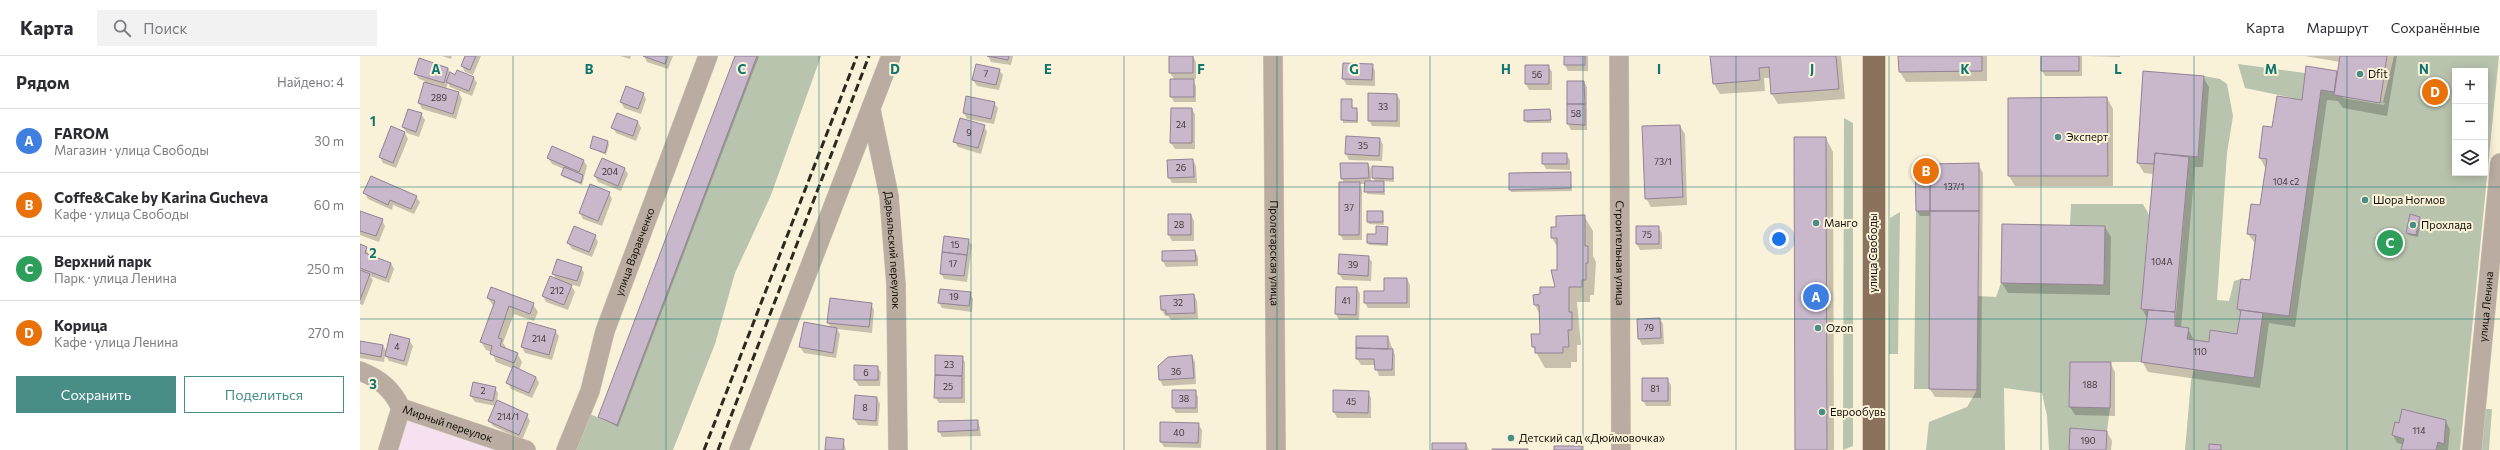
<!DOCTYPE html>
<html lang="ru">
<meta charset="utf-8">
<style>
:root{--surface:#fff;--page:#f2f2f3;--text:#2b2b33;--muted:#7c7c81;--line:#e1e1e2;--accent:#488e86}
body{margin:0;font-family:Commissioner,sans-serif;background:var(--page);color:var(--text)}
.controls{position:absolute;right:12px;top:12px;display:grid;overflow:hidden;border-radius:0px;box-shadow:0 2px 10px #0003}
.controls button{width:36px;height:36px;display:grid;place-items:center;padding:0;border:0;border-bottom:1px solid var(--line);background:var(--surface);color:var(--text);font:20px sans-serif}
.you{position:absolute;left:1419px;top:183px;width:14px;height:14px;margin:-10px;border:3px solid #fff;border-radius:50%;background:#1a73e8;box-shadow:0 0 0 6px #1a73e833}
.badge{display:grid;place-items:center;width:26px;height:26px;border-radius:50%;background:var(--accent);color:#fff;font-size:13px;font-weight:700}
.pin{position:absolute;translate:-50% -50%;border:2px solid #fff;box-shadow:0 1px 4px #0006}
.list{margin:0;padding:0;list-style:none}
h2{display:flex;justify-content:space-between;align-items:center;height:52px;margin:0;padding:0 16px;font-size:17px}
h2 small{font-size:13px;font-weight:400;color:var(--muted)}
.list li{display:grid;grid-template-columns:26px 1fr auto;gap:12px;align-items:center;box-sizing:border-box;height:64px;padding:0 16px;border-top:1px solid var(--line)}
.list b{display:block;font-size:15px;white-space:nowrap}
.list p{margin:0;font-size:13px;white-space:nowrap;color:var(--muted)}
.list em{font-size:13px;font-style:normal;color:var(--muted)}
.actions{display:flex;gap:8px;padding:12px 16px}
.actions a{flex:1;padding:9px 0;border:1px solid var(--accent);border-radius:0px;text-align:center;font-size:14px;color:var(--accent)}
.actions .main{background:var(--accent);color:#fff}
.icon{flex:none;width:22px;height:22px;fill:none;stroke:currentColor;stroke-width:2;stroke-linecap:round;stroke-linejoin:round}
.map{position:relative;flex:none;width:2140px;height:394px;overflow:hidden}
header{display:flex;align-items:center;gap:24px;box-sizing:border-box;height:56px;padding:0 20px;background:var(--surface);border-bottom:1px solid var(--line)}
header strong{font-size:19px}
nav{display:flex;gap:22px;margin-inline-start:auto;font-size:14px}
.search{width:280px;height:36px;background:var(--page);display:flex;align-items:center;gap:10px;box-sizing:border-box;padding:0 14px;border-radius:0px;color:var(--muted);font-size:15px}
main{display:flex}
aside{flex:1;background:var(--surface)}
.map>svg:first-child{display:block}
.industrial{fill:#f5e1f0}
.green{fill:#b9c4ae;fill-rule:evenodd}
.shadow{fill:#0003;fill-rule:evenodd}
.building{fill:#c9b7cb;stroke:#938395}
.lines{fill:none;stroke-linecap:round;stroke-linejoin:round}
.minor-casing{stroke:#d5cdb7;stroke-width:20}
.major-casing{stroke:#d5cdb7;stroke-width:24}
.minor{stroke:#baaca0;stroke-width:19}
.major{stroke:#8b725c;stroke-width:22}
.rail{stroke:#2c281f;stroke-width:3;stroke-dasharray:8 4;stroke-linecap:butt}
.grid{fill:none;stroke:#0f766e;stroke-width:1;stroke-opacity:0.55}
.poi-dot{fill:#488e86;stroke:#faf1d9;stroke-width:1.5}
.labels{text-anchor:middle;stroke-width:4;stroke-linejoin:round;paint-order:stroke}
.number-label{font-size:9px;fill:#403938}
.poi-label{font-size:11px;fill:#120f07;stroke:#faf1d9;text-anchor:start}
.street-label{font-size:11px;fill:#120f07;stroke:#faf1d9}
.grid-label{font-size:13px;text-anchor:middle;font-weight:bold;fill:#0f766e;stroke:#faf1d9;stroke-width:4;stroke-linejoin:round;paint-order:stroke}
</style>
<header>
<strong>Карта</strong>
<div class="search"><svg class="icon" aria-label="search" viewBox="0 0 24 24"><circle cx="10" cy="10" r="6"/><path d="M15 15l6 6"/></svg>Поиск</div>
<nav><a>Карта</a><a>Маршрут</a><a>Сохранённые</a></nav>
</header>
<main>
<aside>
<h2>Рядом<small>Найдено: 4</small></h2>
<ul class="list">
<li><span class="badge" style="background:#3f7fe0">A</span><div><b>FAROM</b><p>Магазин · улица Свободы</p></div><em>30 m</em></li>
<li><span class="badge" style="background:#e8710a">B</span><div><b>Coffe&amp;Cake by Karina Gucheva</b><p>Кафе · улица Свободы</p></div><em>60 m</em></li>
<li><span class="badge" style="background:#2e9e5b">C</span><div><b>Верхний парк</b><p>Парк · улица Ленина</p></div><em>250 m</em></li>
<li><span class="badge" style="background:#e8710a">D</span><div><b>Корица</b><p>Кафе · улица Ленина</p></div><em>270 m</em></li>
</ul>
<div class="actions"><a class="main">Сохранить</a><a>Поделиться</a></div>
</aside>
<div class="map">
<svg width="2140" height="394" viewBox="0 0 2140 394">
<rect width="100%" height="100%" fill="#faf1d9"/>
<path class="industrial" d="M41,352l125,42h-138z"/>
<path class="green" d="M397,0h64l-50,139 -36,78 -20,71 -42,106h-107l16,-39 35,14z
M2034,0h105l-39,394h-275l6,-69 3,-12 60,9 9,-65 26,3 32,-226 13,2v3l49,7zM2095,15h30v102h-30z
M1878,8l67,9 -3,27 -57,-12z
M1844,20l16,3 7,5 6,32 -6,37 -10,147 12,1 5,-20 7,-2 -4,29 4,2 -4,24 -27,-4 -1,12 -22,-3 1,-11 -13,-2 14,-169h9z
M1484,62l9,5v323l-10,4z
M1711,148h72l6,11 -8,94 7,1 -7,52h-71l-1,45 41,1 -3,23 -36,-3 -2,22h-20l-2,-34 -5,-23 -38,-5 1,62h-79l3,-28 38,-15 10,-17 1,-94 18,1 5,-14 103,2 1,-59 -35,-1z
M1556,155h14l-1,178h-15z
M1540,156l-2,142h-9l1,-136z
M2123,353h9l-3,41h-10z"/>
<path class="shadow" d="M82,0h10l-1,3z
M106,0h15l-8,19 -8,-3 -3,-6z
M260,0h11l-1,3z
M284,0h29l-5,13 -21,-7z
M376,0h23l-141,371 -19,-10z
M628,0h25l-2,9 -20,-3z
M833,0l3,6v17h-4l4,7v16h-22l-3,-6 4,-16 -5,-7z
M1205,0h23v15h-20l-3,-6z
M1351,0h130l4,43 -67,5 -6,-10 -1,-16h-7l1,13 -45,3 -6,-10z
M1539,0h88v25l-81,1 -6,-10z
M1682,0h40v20h-37l-3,-6z
M1727,0h33v1z
M1945,0h92l-10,60 -44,-8 -5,-7 -11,-1 -32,227 -26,-4 -9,65 -112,-16 -6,-11 6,-41 -6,-11 12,-135 -10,-1 -6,-10 65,-86 6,10 -6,80h-8l-14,160 7,1 6,13 15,2 29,-8 3,-21 -3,-6 13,-27 5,-36 -8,-11 13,-27 5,-38 -6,-11 13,-30 64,-56 1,2 2,-12zM1983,40l42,7 -1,2 -41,-7z
M1012,9l3,6v15l-28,-1 -4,-6z
M1166,10h22l4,6v18h-23l-3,-6z
M88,12l3,6 5,2 18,2 3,5 -5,13 -22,-9 -2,-4 -2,6 13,4 3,6 -6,20 -34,-10 -3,-6 6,-22 -6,-2 -4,-5z
M639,14l4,5 -4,15 -22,-4 -4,-6z
M1208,26h16l3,5v43h-16l-3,-6z
M2078,35v6h-4l-1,-3z
M283,37l3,6 -5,15 -17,-6 -3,-6z
M1037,39l3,5v27l-28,-1 -3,-6z
M1747,42l6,11v77h-98l-6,-10z
M982,44h9l2,9 5,3v11h-15z
M634,47l4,5 -4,16 -27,-5 -3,-6z
M832,53l3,5v35h-20l-4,-6z
M1190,54l1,13h-24l-2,-2z
M61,58l4,6 -6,17 -12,-4 -4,-6z
M278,66l3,6 -5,13 -20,-8 -3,-5z
M624,70l3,6 -6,22 -23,-7 -3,-5z
M1320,70l5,8 2,71 -36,2 -5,-9z
M45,77l3,6 -12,29 -13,-5 -3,-6z
M1466,82l7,14 1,298h-38z
M1020,83l3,6 -1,16 -33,-1 -3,-6z
M248,86l1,3 -3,10 -15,-7z
M1206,98l4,6v10l-24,-1 -3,-6z
M188,102l36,3 3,5 -5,19 -19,-8 -1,-2 2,-6 -12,-5z
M833,104l3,6 1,17h-25l-3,-6z
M1008,108l3,5v13h4l-2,-4 20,-10 1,14 -11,-1 2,14 -18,-1 -1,-10h-6l2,5v51h-19l-3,-6 4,-51 -2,-4z
M1618,108l5,9 -2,225 -46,-1 -5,-8v-173h-10l-3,-5z
M264,112l4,6 -7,17 -23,-9 -3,-6z
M1210,117l2,18 -61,1 -1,-3z
M5,137l51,4 4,5 -6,12 -21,-9 -1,5 -24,-11z
M249,137l3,6 -10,27 -19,-7 -3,-6z
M0,156l22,8 3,6 -6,16 -19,-7z
M1022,156l2,13 -15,-1 -1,-2z
M831,159l3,6v20h-22l-3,-6z
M1224,160l9,15v25l3,6 -2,33h-4v7h-13l4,43h-4v17h-6v6h-26l-12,-21 -1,-12h9l-1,-20 -5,-10 -1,-9 7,-1 15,-7 2,-40 -6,-10v-10z
M2060,162l1,2 -3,17 -10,-2 -1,-2z
M1298,171l4,6v16l-22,1 -3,-6z
M1745,171l6,10 -1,58 -102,-2 -6,-10z
M1027,172l1,18 -19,-1 -1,-2z
M235,180l3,6 -6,15 -20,-8 -4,-6z
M608,184l4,5 -5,37 -23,-3 -3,-6z
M0,189l6,3 3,8 22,7 3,6 -5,14 -19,-7 3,4 -10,25 -3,-1z
M835,195l3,6v9l-32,1 -3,-6v-9z
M1008,201l4,5 -1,19 -28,-1 -4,-6z
M221,212l3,5 -4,14 -10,-3 5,8 -7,18 -22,-8 -3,-6 14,-16 -4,-6z
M1047,223l3,6v23h-42l-3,-5z
M997,232l3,6 -1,26h-20l-3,-6z
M610,237l3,6 -1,13 -30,-4 -3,-5z
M834,239l3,6 1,18 -27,1 -3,-4h-3l-3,-6 -1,-14z
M128,242l45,6 5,8 -4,9 -20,-7 -11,29 4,6 10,4 5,9 -3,8 17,7 3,6 -7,15 -21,-9 -3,-6 6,-14 -18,-7 -4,-10 -6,-2 -5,-8 13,-35z
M511,248l3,6 -2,23 -35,-4 3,5 -4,24 -32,-5 -4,-6 31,-20 -3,-4z
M1300,263l3,5 1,20 -22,1 -3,-6z
M195,275l4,5 -7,24 -27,-7 -3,-6z
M997,281h31l7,18v21h-16l-4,-11h-14l-4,-6z
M49,284l4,6 -6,20 -18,-5 -4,-6 -1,7 -24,-4v-16l23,4 4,6z
M832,300l3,6 1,22 -33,2 -3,-6 -1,-14z
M602,301l3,5v41h-26l-4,-6z
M1711,307h39l5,9v44l-40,-1 -5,-8z
M517,311l4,5 -1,14h-21l-4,-6z
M1307,323l4,6v21h-25l-3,-6z
M135,332l3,5 -1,8 30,14 3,6 -8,19 -29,-14 -4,-5 7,-15 -21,-4 -4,-6z
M835,335l3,6v16h-22l-3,-5z
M1008,336l3,6v20h-34l-3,-6z
M517,342l3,6 -2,22 -20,-1 -4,-6z
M617,365l3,6 1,9 -39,1 -3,-6z
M2086,365l4,9 -2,20h-46l2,-5 -7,-2 -4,-8z
M838,368l4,6 -1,18 -37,-1 -3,-5z
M1747,376l5,9 -1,9h-41z
M483,384l3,10h-20z
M1106,388l3,6h-36z"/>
<path class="building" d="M105,0h11l-6,14 -9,-4z
M283,0h25l-3,8z
M375,0h22l-140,369 -19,-8z
M627,0h22l-1,4z
M809,0h24v17h-24z
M1204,0h21v9h-21z
M1350,0h126l3,33 -68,5 -2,-27 -10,1 1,12 -47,4z
M1538,0h84v15l-83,1z
M1681,0h38v15h-38z
M1980,0h47l-7,47 -46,-8z
M59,2l29,10 -4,15 -30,-9z
M983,7l30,1 -1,16 -30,-1z
M616,8l24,5 -4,16 -24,-5z
M1165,9h24v19h-24z
M1946,10l31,5 -3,21 -13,-2 -32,226 -48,-6 -4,-1 4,-30 9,1 6,-45 -9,-1 4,-30 9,1 7,-46 -8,-1 4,-32 9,1 5,-31 25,4z
M97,14l17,7 -5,14 -23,-9 4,-10 5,3z
M1783,15l61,5 -6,81 -43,-4 -1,11 -17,-1z
M810,23h24v18h-24z
M1207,25h17l1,23h-18z
M64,26l35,10 -6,22 -35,-11z
M266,30l18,7 -6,16 -18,-7z
M2073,33l5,1 -1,5 -5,-1z
M1008,37l29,1v27h-29z
M606,40l29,6 -4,17 -28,-6z
M1747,41l1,79h-100v-78z
M981,43h11v9h5v13l-16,-1z
M1207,48h18v21l-18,-1z
M811,52h21v35h-22z
M48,53l14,4 -6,19 -14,-5z
M1190,53l1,11 -27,1v-11z
M257,57l21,8 -5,15 -22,-8z
M600,62l25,7 -7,23 -25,-6z
M1320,69l3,72 -38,2 -3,-73z
M31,70l14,6 -12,31 -14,-6z
M233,80l15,5 -3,12 -15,-5z
M986,80l34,2 -1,18 -34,-2z
M1434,81h32l1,313h-32z
M192,90l32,14 -5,12 -32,-14z
M1182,97h25v11h-25z
M1795,97l34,4 -14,155 -34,-3z
M242,102l23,10 -7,18 -24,-10z
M833,103l1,18 -26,1 -1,-18z
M980,107h28l1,15 -28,1z
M1619,107v48h-49v-47z
M1555,108h15v47h-14z
M1012,110l21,1v12l-21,-1z
M204,111l19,8 -2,8 -20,-8z
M1211,116v16l-62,2v-17z
M11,120l46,20 -6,13 -21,-9 -2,5 -25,-12z
M1005,125h19v11h-20z
M979,126h21l-1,53h-20z
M230,128l20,8 -12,29 -19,-8z
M0,155l23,8 -7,17 -16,-5z
M1007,155h16v11h-16z
M1570,155h49l-2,179 -48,-1z
M808,158h23v21h-23z
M2050,158l10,3 -4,18 -10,-2z
M1225,159v31h3v17h-2v17h-4v7h-13v25h3v18h-4l1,17h-6v6h-28v-6h-3l-1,-13h9l-1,-29h-5l-1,-10 7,-1v-7h15l-4,-17h6v-32h-6v-11h5v-11z
M1642,168l103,2 -1,59 -103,-2z
M214,170l22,9 -7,17 -22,-9z
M1016,170l12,1 -1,17 -20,-1v-9h9z
M1276,170h23v18h-23z
M584,180l25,3 -2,16 -25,-3z
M0,188l7,3 -2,6 26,10 -5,15 -26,-10z
M835,194l1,11h-34v-10z
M582,196l25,3 -3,21 -24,-2z
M979,198l30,2 -1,20 -30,-2z
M197,203l25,8 -5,14 -25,-7z
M0,214l10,4 -10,26z
M190,220l22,9 -8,20 -22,-9z
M1024,222h23v25h-43v-12h20z
M131,231l43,16 -4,11 -21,-8 -11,32 4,1 -2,7 18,7 -4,10 -24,-9 2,-8 -12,-4 15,-41 -8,-3z
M976,231h21l-1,28 -21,-1z
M580,233l31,3 -2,14 -31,-3z
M834,238l1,19 -29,1v-4h-5l-1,-14z
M470,242l42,5 -3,24 -42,-4z
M1788,254l27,2v14l14,2 -2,11 22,3 1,-12 27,4 4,-24 22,3 -9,65 -113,-16z
M1300,262l1,20 -23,1 -1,-20z
M168,266l28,8 -7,25 -28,-8z
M444,266l33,6 -4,25 -34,-6z
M30,278l20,5 -6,22 -19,-5z
M996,280h32v13l-32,-1z
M0,285l23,4 -2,12 -21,-4z
M996,292l37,1 -1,21h-17l-1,-11h-18z
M575,299l28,1 -1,20 -27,-1z
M832,299l2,23 -35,2 -1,-14 10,-9z
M1710,306h41l-1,46 -41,-1z
M494,309l24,1v14h-24z
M153,310l23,11 -7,16 -23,-10z
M575,319l27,1v22h-28z
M1282,322h26v23h-26z
M113,326l23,5 -3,14 -23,-5z
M812,334h24v18h-24z
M973,334l36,1 -1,22 -35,-1z
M495,339l22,2 -1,24 -23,-2z
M137,344l31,14 -9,21 -31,-14z
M2042,353l44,11 -2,24 -6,-2 -2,8h-35l3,-11 -12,-4 3,-13 4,1z
M618,364v10l-40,2v-11z
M800,366l39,1 -1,20 -38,-1z
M1710,372l37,3 -1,19h-37z
M466,381l18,2 -1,11h-18z
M1072,387h34v7h-34z
M1849,388l12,1v5h-12z
M1194,390h28v4h-28z
M1132,393h36v1h-36z"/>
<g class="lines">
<defs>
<g id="minor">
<path id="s1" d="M913,0l3,394"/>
<path id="s2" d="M1259,0l2,394"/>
<path id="s3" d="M511,54l18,86 7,89 2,165"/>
<path id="s4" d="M0,315c20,8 32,18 41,37l125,42"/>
<path d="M28,394l13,-42"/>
<path id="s5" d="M206,394l24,-59 15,-60 103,-275"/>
<path d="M379,394l152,-394"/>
<path id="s6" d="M2112,394l28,-287"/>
</g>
<path id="major" d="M1514,394v-394"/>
</defs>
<use href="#minor" class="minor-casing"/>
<use href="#major" class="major-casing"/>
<use href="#minor" class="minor"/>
<use href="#major" class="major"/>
<path class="rail" d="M344,394l153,-394
M358,394l151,-394"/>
</g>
<path class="grid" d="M153,0v394M306,0v394M459,0v394M611,0v394M764,0v394M917,0v394M1070,0v394M1223,0v394M1376,0v394M1529,0v394M1681,0v394M1834,0v394M1987,0v394M0,131h2140M0,263h2140"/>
<g class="poi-dot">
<circle cx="2000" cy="18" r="4"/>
<circle cx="1698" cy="81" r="4"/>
<circle cx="2005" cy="144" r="4"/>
<circle cx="1456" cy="167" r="4"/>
<circle cx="2053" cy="169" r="4"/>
<circle cx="1458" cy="272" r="4"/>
<circle cx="1462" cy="356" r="4"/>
<circle cx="1151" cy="382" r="4"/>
</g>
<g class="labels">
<g class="number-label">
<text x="626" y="21">7</text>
<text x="1177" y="22">56</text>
<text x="79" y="45">289</text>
<text x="1023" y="54">33</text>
<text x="1216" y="61">58</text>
<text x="821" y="72">24</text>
<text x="609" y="80">9</text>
<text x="1003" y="93">35</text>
<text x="1303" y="109">73/1</text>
<text x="821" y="115">26</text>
<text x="250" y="119">204</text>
<text x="1926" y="129">104 с2</text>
<text x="1594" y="134">137/1</text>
<text x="989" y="155">37</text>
<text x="819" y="172">28</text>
<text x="1287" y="182">75</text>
<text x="595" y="192">15</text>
<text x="1802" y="209">104А</text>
<text x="593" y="211">17</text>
<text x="993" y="212">39</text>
<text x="197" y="238">212</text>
<text x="594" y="244">19</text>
<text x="986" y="248">41</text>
<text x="818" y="250">32</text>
<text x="1289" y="275">79</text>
<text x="179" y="286">214</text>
<text x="37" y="294">4</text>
<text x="1840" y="299">110</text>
<text x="589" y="312">23</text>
<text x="816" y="319">36</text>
<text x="506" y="320">6</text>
<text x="1730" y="332">188</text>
<text x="588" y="334">25</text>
<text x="1295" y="336">81</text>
<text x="123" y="338">2</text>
<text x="824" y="346">38</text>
<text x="991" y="349">45</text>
<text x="505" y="355">8</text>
<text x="148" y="364">214/1</text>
<text x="2059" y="378">114</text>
<text x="819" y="380">40</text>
<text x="1728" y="388">190</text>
</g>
<g class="poi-label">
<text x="2008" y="22">Dfit</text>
<text x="1706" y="85">Эксперт</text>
<text x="2013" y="148">Шора Ногмов</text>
<text x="1464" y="171">Манго</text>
<text x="2061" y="173">Прохлада</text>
<text x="1466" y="276">Ozon</text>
<text x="1470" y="360">Еврообувь</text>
<text x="1159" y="386">Детский сад «Дюймовочка»</text>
</g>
<g class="street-label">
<text dy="4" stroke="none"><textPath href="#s3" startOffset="142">Дарьяльский переулок</textPath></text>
<text dy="4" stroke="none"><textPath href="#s5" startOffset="210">улица Варавченко</textPath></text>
<text dy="4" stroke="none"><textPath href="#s1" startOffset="197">Пролетарская улица</textPath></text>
<text dy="4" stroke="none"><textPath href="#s2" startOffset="197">Строительная улица</textPath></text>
<text transform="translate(1513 197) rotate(-90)" y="4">улица Свободы</text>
<text dy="4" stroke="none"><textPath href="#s6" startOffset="144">улица Ленина</textPath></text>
<text dy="4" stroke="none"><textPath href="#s4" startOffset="106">Мирный переулок</textPath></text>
</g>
</g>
<g class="grid-label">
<text x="76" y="18">A</text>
<text x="229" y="18">B</text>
<text x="382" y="18">C</text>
<text x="535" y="18">D</text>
<text x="688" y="18">E</text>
<text x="841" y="18">F</text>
<text x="994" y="18">G</text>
<text x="1146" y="18">H</text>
<text x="1299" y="18">I</text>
<text x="1452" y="18">J</text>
<text x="1605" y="18">K</text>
<text x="1758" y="18">L</text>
<text x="1911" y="18">M</text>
<text x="2064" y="18">N</text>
<text x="13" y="70">1</text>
<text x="13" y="202">2</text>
<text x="13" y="333">3</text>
</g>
</svg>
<div class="controls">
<button>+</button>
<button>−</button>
<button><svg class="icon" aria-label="layers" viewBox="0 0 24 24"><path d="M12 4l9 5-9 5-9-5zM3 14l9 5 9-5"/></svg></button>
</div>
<div class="you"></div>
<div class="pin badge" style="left:1456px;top:241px;background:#3f7fe0">A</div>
<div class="pin badge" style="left:1566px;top:115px;background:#e8710a">B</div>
<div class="pin badge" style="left:2030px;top:187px;background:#2e9e5b">C</div>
<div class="pin badge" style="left:2075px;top:36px;background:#e8710a">D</div>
</div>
</main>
